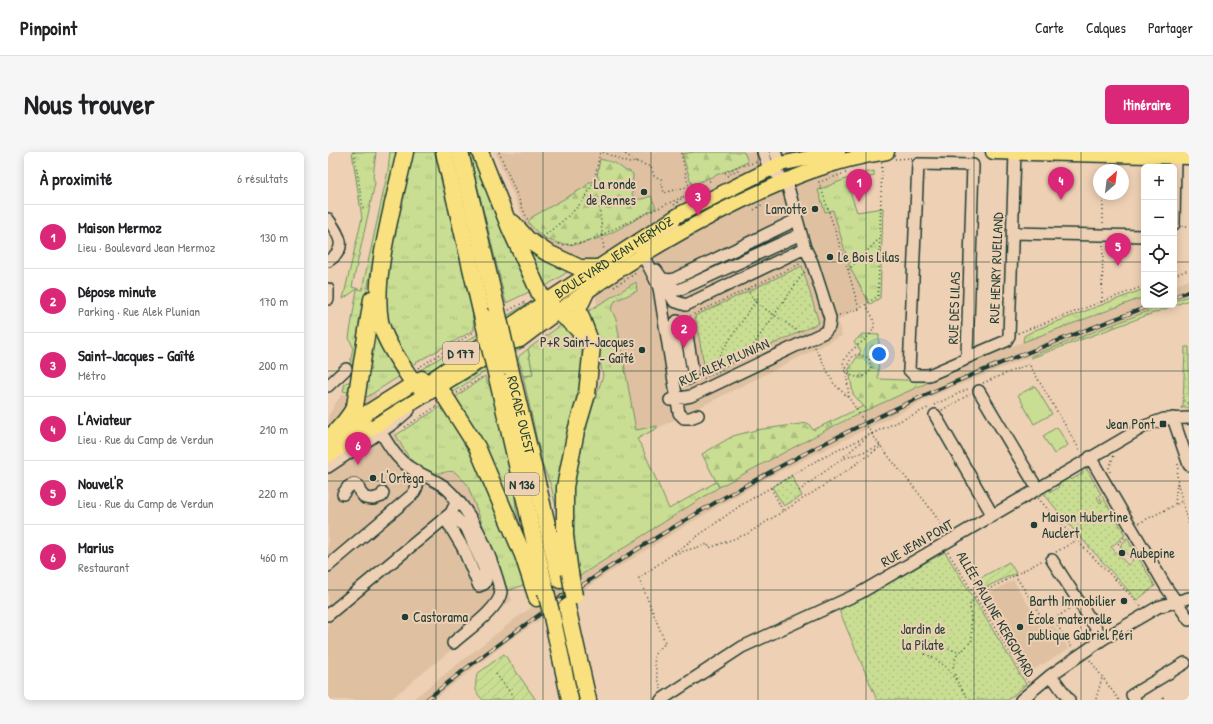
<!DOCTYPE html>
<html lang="fr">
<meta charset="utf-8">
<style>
:root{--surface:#fff;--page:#f6f6f6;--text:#202124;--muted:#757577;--line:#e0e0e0;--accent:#db2777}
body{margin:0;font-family:"Patrick Hand",sans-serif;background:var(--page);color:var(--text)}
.controls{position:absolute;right:12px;top:12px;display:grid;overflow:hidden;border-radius:6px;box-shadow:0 2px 10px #0003}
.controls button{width:36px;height:36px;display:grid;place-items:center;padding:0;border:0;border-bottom:1px solid var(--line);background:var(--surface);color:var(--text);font:20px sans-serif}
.compass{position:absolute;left:765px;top:12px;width:36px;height:36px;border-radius:50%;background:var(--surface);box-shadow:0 2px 10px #0003;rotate:28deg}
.you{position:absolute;left:551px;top:202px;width:14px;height:14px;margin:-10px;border:3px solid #fff;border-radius:50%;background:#1a73e8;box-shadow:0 0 0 6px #1a73e833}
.badge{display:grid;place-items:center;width:26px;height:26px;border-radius:50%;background:var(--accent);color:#fff;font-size:13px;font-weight:700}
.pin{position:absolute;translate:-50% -33px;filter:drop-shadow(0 1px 2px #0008)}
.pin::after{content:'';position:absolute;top:21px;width:14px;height:12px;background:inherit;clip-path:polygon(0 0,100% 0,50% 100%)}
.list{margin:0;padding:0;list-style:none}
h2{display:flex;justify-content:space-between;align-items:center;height:52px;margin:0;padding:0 16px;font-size:17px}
h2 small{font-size:13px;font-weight:400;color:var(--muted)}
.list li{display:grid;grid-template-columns:26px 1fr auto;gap:12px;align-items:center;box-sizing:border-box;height:64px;padding:0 16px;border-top:1px solid var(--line)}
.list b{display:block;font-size:15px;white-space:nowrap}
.list p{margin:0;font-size:13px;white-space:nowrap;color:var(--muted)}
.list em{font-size:13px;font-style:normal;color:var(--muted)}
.icon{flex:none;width:22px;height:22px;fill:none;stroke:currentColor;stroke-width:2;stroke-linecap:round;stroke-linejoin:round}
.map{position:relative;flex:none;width:861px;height:548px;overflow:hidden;border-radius:6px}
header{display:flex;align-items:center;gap:24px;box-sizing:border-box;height:56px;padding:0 20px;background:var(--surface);border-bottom:1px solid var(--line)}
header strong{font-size:19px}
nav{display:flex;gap:22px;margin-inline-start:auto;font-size:14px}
.intro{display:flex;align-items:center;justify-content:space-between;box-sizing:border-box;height:96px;padding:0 24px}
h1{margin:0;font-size:28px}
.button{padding:10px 18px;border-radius:6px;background:var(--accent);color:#fff;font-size:14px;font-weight:700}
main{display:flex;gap:24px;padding:0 24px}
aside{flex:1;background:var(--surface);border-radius:6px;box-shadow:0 2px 10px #0003}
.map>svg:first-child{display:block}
.built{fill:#dfc1a2}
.grass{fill:url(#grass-tufts);stroke:#748e64}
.forest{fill:url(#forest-firs);stroke:#748e64}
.park{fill:url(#park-dots);stroke:#748e64}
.garden{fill:url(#garden-furrows);stroke:#748e64}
.pitch{fill:#c9de93;stroke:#748e64}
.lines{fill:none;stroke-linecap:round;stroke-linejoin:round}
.minor-casing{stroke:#1f3d34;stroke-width:14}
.major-casing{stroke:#1f3d34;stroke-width:17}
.highway-casing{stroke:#1f3d34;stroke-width:19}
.path{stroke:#1f3d34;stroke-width:1.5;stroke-dasharray:1 3;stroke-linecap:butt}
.minor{stroke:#eed0b4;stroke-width:11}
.major{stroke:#fae180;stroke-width:14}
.highway{stroke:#fae180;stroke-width:16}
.rail-casing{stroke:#1f3d34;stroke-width:4}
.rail{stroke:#eed0b4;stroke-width:2.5;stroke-dasharray:8;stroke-linecap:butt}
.highway-bridge-casing{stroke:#1f3d34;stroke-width:19;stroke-linecap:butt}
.path-bridge{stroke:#1f3d34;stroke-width:1.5;stroke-dasharray:1 3;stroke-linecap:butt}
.highway-bridge{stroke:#fae180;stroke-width:16}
.grid{fill:none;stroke:#1f3d34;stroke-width:1;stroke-opacity:0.55}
.poi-dot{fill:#1f3d34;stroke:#eed0b4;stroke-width:1.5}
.labels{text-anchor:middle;stroke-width:4;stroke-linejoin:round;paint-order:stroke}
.shield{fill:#eed0b4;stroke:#5d695a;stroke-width:1}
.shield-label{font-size:13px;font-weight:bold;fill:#1f3d34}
.poi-label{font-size:14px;fill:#1f3d34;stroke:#eed0b4;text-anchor:start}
.street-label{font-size:14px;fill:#1f3d34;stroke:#eed0b4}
.park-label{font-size:14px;fill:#284539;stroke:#eed0b4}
</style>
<header>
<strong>Pinpoint</strong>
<nav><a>Carte</a><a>Calques</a><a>Partager</a></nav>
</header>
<div class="intro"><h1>Nous trouver</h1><a class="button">Itinéraire</a></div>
<main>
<aside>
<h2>À proximité<small>6 résultats</small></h2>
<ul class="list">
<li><span class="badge">1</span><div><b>Maison Mermoz</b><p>Lieu · Boulevard Jean Mermoz</p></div><em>130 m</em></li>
<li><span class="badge">2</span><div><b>Dépose minute</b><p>Parking · Rue Alek Plunian</p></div><em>170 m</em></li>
<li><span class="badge">3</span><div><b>Saint-Jacques - Gaîté</b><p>Métro</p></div><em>200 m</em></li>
<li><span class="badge">4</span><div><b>L'Aviateur</b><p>Lieu · Rue du Camp de Verdun</p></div><em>210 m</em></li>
<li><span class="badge">5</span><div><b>Nouvel'R</b><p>Lieu · Rue du Camp de Verdun</p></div><em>220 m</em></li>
<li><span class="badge">6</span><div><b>Marius</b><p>Restaurant</p></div><em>460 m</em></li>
</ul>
</aside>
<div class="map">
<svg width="861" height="548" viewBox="0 0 861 548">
<defs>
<pattern id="grass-tufts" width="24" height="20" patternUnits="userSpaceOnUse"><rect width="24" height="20" fill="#c9de93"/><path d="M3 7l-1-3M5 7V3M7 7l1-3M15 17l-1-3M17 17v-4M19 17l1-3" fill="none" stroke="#acbf7f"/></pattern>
<pattern id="forest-firs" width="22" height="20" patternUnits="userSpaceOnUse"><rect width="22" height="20" fill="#c9de93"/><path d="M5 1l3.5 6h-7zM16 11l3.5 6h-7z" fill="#acbf7f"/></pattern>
<pattern id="park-dots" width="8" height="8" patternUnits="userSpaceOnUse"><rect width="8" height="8" fill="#c9de93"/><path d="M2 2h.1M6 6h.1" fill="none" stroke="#acbf7f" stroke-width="1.8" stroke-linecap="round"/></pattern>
<pattern id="garden-furrows" width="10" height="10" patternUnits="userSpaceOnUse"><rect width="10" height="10" fill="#c9de93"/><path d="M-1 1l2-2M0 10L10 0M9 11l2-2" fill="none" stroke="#acbf7f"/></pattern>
</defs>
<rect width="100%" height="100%" fill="#eed0b4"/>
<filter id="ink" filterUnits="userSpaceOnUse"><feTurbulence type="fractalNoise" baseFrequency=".025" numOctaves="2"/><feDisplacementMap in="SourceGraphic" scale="8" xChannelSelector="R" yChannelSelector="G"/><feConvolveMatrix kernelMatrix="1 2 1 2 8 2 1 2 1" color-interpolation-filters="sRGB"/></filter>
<g filter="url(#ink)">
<path class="built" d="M167,0h339l36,147 -32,22 4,15 -214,107 -22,-104 -21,-81 -30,-9 -22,-15 -6,-7z
M861,128v15l-15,6v-15z
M816,145v8h20l-133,51 -91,37 -171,84 -84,49 -81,50 -97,66 -74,58h-21l108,-85 199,-128 48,-26 115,-58 114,-51z
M44,234l37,72 26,16 20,-2 12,12 45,116 -122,100h-62v-284l13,-21z
M685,428l31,50 9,-6 16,25 -43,25 -45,-76z"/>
<path class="grass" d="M24,0h24l-3,25 2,6 -23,104 10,3 26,-119 2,-19h9l-30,128 -17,113 -9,-2 2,-8 7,-2 1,-8 -4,-3 4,-23 -4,-9 8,-49 -14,10 19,-81z
M80,0h29l34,147 3,31 -64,36 -25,-45 2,-58z
M141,0h9l55,138 -27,13z
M546,19v5l-27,7 10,29 26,-4 -3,90 -10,6 -20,-36 -17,-58 -8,2 -7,-22 38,-15z
M196,89l48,28 -29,19z
M308,130l1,9 -22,10 -4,8 5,10 20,111 21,-4v2l-20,11 5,8 27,62 47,-27 3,5 -141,90 -6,-50 1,-41 11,-55 19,-55 -7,-33 -11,-30z
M816,137v8l-121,45 1,-6 11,-6z
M198,152l2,4 -108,69 -6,-3z
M231,167l-40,31 -66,42 -2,-4 20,-11z
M44,168l28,56 -33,21 -7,-2z
M236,171c5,5 11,10 15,16 13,22 -15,162 -20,193l-3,-25 -5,-21 -9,-23 -19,-87 10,-1 -5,-26z
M157,224l2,7 4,4 24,98c-3,31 17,78 26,108l-88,-194z
M117,252l24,37 59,142 -20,8 -41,-107 -12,-12c-7,-2 -13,2 -19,1 -21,0 -32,-23 -40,-38z
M536,254l3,4 -35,17 -2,-5z"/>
<path class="forest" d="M367,0h49l4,10 -56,23 -10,-31z
M272,7l15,4 11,8h3l4,3 -1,20 3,5h7l9,-3 5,12c-39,21 -92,62 -128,14l4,-5 53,-30 4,-5h7z
M861,144v4l-158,58v-2l133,-51h10v-4z
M534,182l17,1 -1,44 53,2 -64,29 -14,-16 -4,-25 12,-18 -7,-9z
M200,197l5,26 -10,1 -5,-19z
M502,270l2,5 -113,60 -17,-33 31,-18 23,-6 52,-7 5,7z"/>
<path class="park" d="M474,114l17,57 -113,52 -11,-59z
M857,195h4v61h-6z
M757,314l16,28 -4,3 3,6 2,-1 -2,-4 2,-2 11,18 -1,1 3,6 2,-1 8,15 -14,12 17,18 5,-5 -13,-14 7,-8 28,48 -18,14 -73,-81 -22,-28 6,-3 3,4 8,-5 -3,-4 13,-7 2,4 12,-7 -2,-4z
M464,324l10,20 -18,10 -12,-19z
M617,400l81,132 -18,16h-131l-38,-90z"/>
<path class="garden" d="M681,410l7,11 -36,17 -5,-9z
M176,502l32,46h-53c-9,-8 -8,-14 -6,-26z"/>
<path class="pitch" d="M707,234l17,28 -18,10 -16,-29z
M729,275l11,18 -14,9 -11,-18z"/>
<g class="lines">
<defs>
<path id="minor" d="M447,0l5,12
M590,12l55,1 -6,190 -3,5 -35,15h-15l-5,-5z
M0,67c11,16 21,29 0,42
M846,72l1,-67
M346,73l-31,22 -2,5c6,12 13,23 18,36l20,125 5,5h6l8,-3
M685,81l131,3
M328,118l12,17 11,3 122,-56
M335,127l9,1 124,-60
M337,133l9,16 12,4 119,-57
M0,137v10
M349,169l8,2 8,49 -5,7 -7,-5 -8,-46z
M638,206l40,-17 3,-5 6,-184
M0,234l18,-17
M651,239l58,97
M342,248l21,-4 119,-57 15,-7 4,-5 1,-9 -18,-56 -7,-14 -19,-68 -17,-11 -6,-17
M607,263l58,101
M845,266l16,47
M41,274h8c9,14 17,31 32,41 11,8 26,12 37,21 29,26 45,67 55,104 -2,17 -35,39 -48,51
M762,305l76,130 23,33
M0,315l66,-44 15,-13
M15,342l5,-7 6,-3 4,2 2,6 5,6 8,1 9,-3 1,-3
M117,366l18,30 16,38 5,-2 2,-4 -2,-12 -17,-39 -16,-16
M724,408l51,79
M0,414l84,-71c7,-8 7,-16 2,-25
M0,463l123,-102 5,-10 -3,-6
M723,523l18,25
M333,548l81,-53 118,-54 285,-167 19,-7 25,-1
M693,548l30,-25 52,-36 55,-32 31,-9
M807,548l-3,-5 53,-32"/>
<g id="major">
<path d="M665,0l196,5"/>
<path id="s1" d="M94,234l123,-84 135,-88 100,-50 58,-12"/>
<path d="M9,290l7,-5 24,-25 54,-34"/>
<path d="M0,303l181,-112 11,-3c69,-53 142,-101 221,-139 49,-23 91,-41 146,-49"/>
</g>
<g id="highway">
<path d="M77,0c-10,47 -33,123 -25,169 4,17 14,32 23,46 11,17 14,24 36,20l38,60 46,108 14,43"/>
<path d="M116,0l38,163"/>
<path d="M132,0l36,154"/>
<path d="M152,0l30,76 30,66c12,18 35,26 45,45"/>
<path d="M185,71l15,17 18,12 34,16h17"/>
<path d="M181,191l6,-10 29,-22 1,-9"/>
<path id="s2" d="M182,216l50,212"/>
<path d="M169,225l49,215"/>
<path d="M0,287c11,-10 21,-20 27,-33l17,-107"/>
<path d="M242,421l-5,-37v-49l11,-56 11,-37 5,-48 -14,-37 9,-19"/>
<path d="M238,450l22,98"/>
<path d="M223,460l19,88"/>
</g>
</defs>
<use href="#minor" class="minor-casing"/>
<use href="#major" class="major-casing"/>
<use href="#highway" class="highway-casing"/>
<path class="path" d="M26,0l9,57
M171,0l29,69
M275,0l25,11 9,-1 14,5 3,9 7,3 3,14 22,-6h8
M294,0l15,10
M353,1l7,31 8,5
M567,7l17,-1
M397,21l12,-6 20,-5
M518,21l-27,9 29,88 11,39
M399,24l10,-6 4,1
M381,29h2
M362,39h7
M775,42v32
M258,44l10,3 3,4 5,48
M346,53l21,-18
M426,58l10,-7
M854,74h7
M215,85c19,-16 44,-33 51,-58 3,-8 4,-18 6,-27
M231,92l6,1 21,-3 96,-45
M520,118l30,-30
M846,123l15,-5
M286,135l22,-14
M419,137l8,13 47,32
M774,150l1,-58
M181,158l16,-8
M511,163l20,-6 19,-13 4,-133
M362,164l112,-53
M690,181l126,-47
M487,195l19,37 15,14
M429,203l-5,-8 53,-76
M90,216l56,-36
M518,216l6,-11 6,-3 11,4 2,11c-7,13 -25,9 -28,-4 2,-17 29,-24 31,-39 1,-7 -5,-15 -8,-21
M395,218l-19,8 55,-82
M655,231l46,-19 52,88
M129,241l27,-17
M606,253l36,-17
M853,256l5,-2 3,-5
M614,258l28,-16
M77,275l32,-21
M544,282c23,34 54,63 74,99
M552,294l-40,14 29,-25 59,-27
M850,312l-1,17 12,44
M782,320l-1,-4 5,-13
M849,331l-2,22 7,-4
M443,336l12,23
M471,339l41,-31
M710,346l22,25 82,84
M811,371l36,-18
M790,392l8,-8
M620,400l80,130
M728,400l21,-12
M343,403l37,-11 1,4 38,-14 92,-58 40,-28
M687,423l31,49 25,-16
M725,467l20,30
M762,508l29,40
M168,522l20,26
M628,527l-3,-13 5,-14
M333,537c-2,-6 -7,-27 -7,-32 1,-7 9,-9 11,-15l-26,-64 102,-73 75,-44 53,-26
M835,545l2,3
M768,547l6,-21
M641,548c-12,-18 -22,-38 -44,-46l3,-13 30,11 6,-3 8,-9 -2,-36 5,-7 68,-37"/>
<use href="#minor" class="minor"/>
<use href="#major" class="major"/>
<use href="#highway" class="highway"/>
<defs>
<path id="rail" d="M846,145l15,-6
M98,548c139,-112 291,-206 452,-283 89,-43 182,-77 274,-112"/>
</defs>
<use href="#rail" class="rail-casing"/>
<use href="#rail" class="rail"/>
<defs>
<path id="highway-bridge" d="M168,154l14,62
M154,163l15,62
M242,421l4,23
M218,440l5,20"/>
</defs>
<use href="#highway-bridge" class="highway-bridge-casing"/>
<path class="path-bridge" d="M518,216l3,30 23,36"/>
<use href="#highway-bridge" class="highway-bridge"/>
</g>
</g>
<path class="grid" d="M108,0v548M215,0v548M323,0v548M430,0v548M538,0v548M646,0v548M753,0v548M0,110h816M846,110h15M0,219h861M0,329h861M0,438h861"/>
<g class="poi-dot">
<circle cx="316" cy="40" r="4"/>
<circle cx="487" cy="57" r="4"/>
<circle cx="502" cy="105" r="4"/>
<circle cx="314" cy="198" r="4"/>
<rect x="831" y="268" width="8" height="8" rx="2"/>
<circle cx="45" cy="326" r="4"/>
<circle cx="706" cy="373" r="4"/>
<circle cx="794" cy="401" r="4"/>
<circle cx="796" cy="449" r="4"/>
<circle cx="77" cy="465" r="4"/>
<circle cx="692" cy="475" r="4"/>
</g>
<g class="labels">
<g class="shield">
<rect x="115" y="190" width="36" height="22" rx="3"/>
<rect x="177" y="321" width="34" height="22" rx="3"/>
</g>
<g class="shield-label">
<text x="133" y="206">D 177</text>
<text x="194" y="337">N 136</text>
</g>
<g class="poi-label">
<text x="308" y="37" text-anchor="end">La ronde<tspan x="308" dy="16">de Rennes</tspan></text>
<text x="479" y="62" text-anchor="end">Lamotte</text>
<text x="510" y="110">Le Bois Lilas</text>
<text x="306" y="195" text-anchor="end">P+R Saint-Jacques<tspan x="306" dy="16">- Gaîté</tspan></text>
<text x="827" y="277" text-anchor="end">Jean Pont</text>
<text x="53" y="331">L'Ortega</text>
<text x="714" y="370">Maison Hubertine<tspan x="714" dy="16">Auclert</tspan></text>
<text x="802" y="406">Aubepine</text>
<text x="788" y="454" text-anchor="end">Barth Immobilier</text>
<text x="85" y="470">Castorama</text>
<text x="700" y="472">École maternelle<tspan x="700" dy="16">publique Gabriel Péri</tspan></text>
</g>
<g class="street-label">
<text dy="5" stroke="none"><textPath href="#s1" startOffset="231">BOULEVARD JEAN MERMOZ</textPath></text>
<text transform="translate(668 116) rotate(-88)" y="5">RUE HENRY RUELLAND</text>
<text transform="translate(626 156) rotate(-88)" y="5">RUE DES LILAS</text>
<text transform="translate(396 210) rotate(-24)" y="5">RUE ALEK PLUNIAN</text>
<text dy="5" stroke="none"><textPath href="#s2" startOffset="48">ROCADE OUEST</textPath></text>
<text transform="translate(589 391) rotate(-30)" y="5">RUE JEAN PONT</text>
<text transform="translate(668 462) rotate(60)" y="5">ALLÉE PAULINE KERGOMARD</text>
</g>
<g class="park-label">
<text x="595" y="482">Jardin de<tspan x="595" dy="16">la Pilate</tspan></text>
</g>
</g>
</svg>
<div class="controls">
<button>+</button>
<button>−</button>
<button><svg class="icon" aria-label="locate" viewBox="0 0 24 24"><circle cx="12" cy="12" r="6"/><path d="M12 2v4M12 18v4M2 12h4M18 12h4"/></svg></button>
<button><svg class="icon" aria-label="layers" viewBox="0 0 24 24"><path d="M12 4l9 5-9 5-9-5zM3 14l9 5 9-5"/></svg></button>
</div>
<svg class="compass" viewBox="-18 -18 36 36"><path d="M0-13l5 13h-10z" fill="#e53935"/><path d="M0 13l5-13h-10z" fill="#757577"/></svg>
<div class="you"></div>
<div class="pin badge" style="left:531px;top:50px">1</div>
<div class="pin badge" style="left:356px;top:196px">2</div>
<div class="pin badge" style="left:370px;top:64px">3</div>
<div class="pin badge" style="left:733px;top:48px">4</div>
<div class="pin badge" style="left:790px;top:114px">5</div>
<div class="pin badge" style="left:30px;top:313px">6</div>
</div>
</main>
